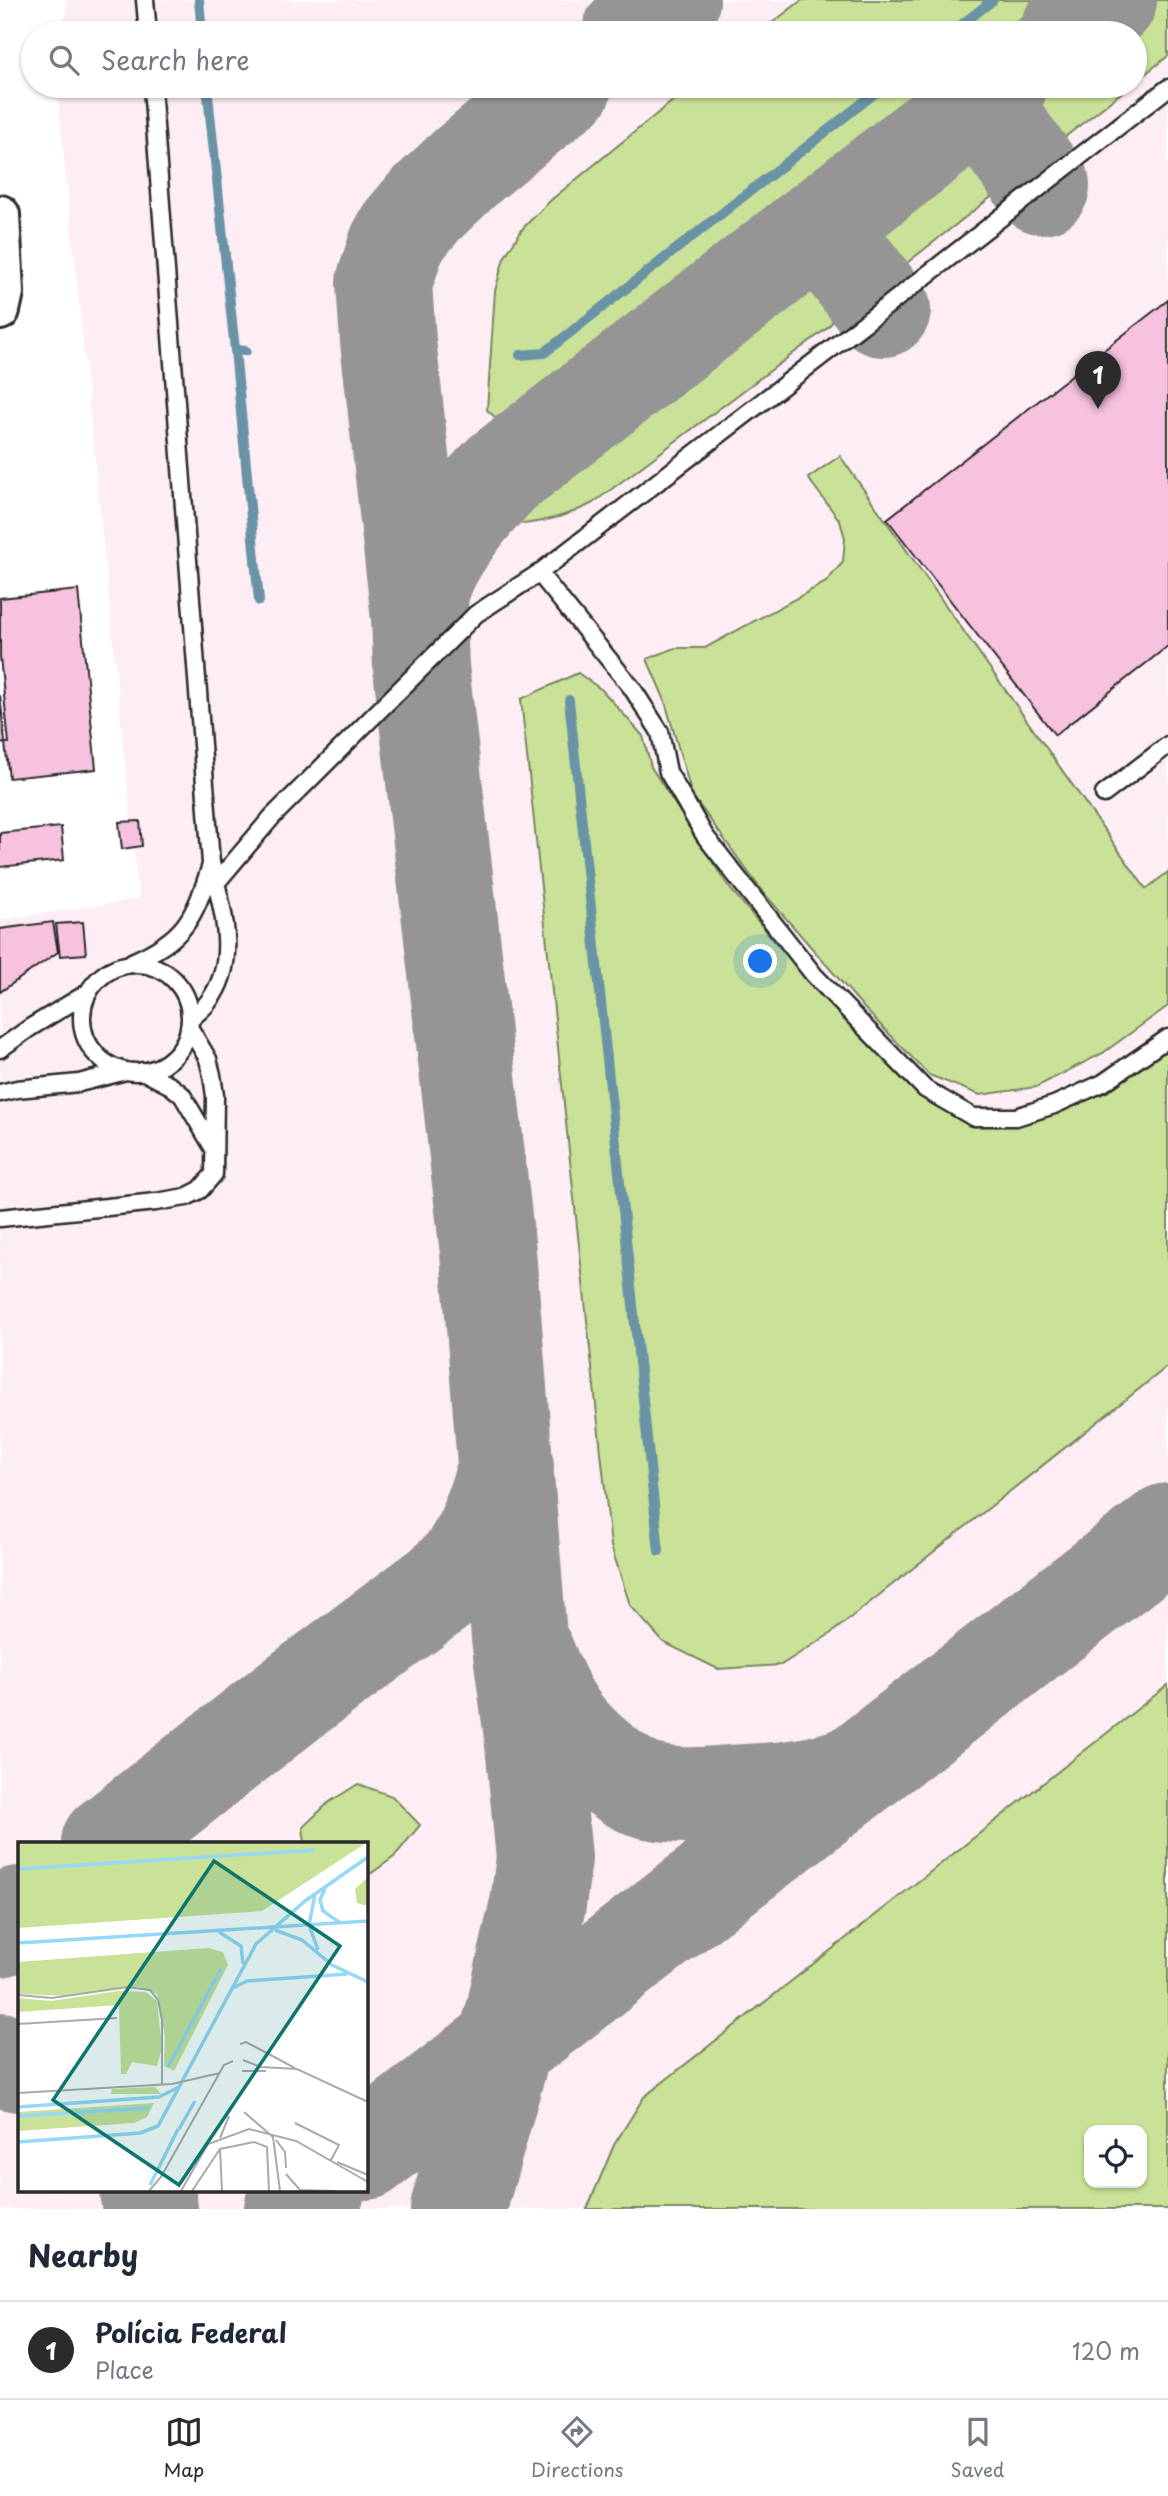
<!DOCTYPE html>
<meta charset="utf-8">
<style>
:root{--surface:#fff;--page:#f6f6f7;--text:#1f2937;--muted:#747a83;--line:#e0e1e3;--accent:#2b2b2b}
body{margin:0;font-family:"Playpen Sans",sans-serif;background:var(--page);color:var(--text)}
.controls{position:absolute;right:21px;bottom:21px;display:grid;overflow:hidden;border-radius:14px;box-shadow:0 2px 5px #0004}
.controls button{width:63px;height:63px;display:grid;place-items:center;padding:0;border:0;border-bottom:2px solid var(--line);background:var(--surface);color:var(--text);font:35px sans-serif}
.you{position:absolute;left:761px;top:962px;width:24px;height:24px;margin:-18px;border:5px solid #fff;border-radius:50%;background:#1a73e8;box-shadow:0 0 0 10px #1a73e833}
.badge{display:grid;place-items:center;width:46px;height:46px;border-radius:50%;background:var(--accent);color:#fff;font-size:23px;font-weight:700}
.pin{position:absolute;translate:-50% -58px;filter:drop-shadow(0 2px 4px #0008)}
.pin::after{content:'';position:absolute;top:37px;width:24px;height:21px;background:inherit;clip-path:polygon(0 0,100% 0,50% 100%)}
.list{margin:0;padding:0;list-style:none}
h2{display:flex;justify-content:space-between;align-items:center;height:91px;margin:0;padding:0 28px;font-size:30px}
h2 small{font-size:23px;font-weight:400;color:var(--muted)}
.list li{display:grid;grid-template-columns:46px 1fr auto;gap:21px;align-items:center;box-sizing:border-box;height:98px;padding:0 28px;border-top:2px solid var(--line)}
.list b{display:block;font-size:26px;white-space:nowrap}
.list p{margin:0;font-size:23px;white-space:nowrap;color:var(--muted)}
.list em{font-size:23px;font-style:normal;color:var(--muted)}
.icon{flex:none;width:38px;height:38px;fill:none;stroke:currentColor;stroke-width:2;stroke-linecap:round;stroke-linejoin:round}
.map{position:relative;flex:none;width:1168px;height:2209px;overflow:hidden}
.search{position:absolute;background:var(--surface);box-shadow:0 2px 5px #0004;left:21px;right:21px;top:21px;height:77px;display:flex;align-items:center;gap:18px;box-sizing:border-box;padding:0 24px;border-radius:38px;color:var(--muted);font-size:26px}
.sheet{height:189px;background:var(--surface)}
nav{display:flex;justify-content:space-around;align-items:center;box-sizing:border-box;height:98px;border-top:2px solid var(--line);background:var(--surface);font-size:19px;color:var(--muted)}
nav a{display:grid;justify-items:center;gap:4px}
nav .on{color:var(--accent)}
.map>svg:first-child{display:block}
.built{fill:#fdedf5;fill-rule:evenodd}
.green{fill:#c9e298;stroke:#7a8662;stroke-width:2;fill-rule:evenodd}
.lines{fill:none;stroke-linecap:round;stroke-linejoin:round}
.stream{stroke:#6b93a6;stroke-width:10}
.taxiway{stroke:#959595;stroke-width:96}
.building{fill:#f7c2de;stroke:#2b2b2b;stroke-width:2}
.lane-casing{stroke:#2b2b2b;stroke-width:21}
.secondary-casing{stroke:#2b2b2b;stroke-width:44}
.lane{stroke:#fff;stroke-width:16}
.secondary{stroke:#fff;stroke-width:38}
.inset-river{fill:none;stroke:#96d8f8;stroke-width:3.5}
.inset-road{fill:none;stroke:#aaa;stroke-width:2}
.view{fill:#0f766e;fill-opacity:0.15;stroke:#0f766e;stroke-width:3.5}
.inset-edge{fill:none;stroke:#2b2b2b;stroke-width:3.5}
</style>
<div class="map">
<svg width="1168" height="2209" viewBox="0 0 1168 2209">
<rect width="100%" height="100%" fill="#fff"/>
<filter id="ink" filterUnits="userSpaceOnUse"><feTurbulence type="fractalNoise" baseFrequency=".0143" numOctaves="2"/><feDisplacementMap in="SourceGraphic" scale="14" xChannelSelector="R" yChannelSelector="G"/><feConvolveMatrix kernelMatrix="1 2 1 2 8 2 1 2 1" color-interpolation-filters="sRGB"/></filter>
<g filter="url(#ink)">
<path class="built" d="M68,0h1100v2209h-1168v-1289l139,-21 -82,-813h1078v-53h-1073zM19,1843h347v347h-347zM1089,2130h53v53h-53z"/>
<path class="green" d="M802,0h243l-43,33h-243z
M1150,0h18v56l-33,26v-49h-28z
M691,86h243l-423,329 -15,3 -9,-8 8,-119 9,-33 19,-30 28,-28z
M1040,86h90l-74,58 -13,1 -12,-11 -8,-15 7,-22z
M966,160l19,7 10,14 -5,17 -96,75 -22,-17 -1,-22 7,-22 62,-47z
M804,274l19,8 14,22 -2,15 -9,10 -233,174c-23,12 -44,18 -69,21l-13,-8 -8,-14 282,-226z
M840,456l306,433 22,-17v134l-65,47 -67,34 -56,8 -51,-20 -64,-66 -103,-118 -70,-96 -28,-97 -17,-39 28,-11h30l121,-66 17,-20 2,-24 -5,-17 -32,-43z
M578,673l24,17 41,46 8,31 77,119 88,104 98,101 43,25 94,-7 117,-69v326l-338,268 -49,31 -63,4 -55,-27 -33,-37 -19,-59 -90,-847z
M1168,1685v524h-581l27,-64 30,-48zM1089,2130h53v53h-53z
M358,1784l34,12 28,29 -26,32 -28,20v-34h-61l-2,-16 25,-24z"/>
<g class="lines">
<path class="stream" d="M199,0l3,33
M951,33l42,-33
M207,86l28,264 11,1
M235,350l24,251
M520,355l24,-2 340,-267
M569,700l90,851"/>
<path class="taxiway" d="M630,33l42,-33
M1067,33l42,-33
M958,117h14l25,7 45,62
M796,244l22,-3 20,9 45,59
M419,618c1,-9 1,-19 3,-28 10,-40 52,-88 80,-117l497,-387
M527,1655c22,55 34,75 80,112 15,11 28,22 47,25 25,5 50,3 75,1 43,-2 76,-4 117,-17
M109,1843l181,-143 153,-114 24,-24 17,-29 22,-66
M0,1929l19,-15
M0,2060l19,4
M366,2152l802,-621
M147,2190l3,19
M292,2209l25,-19
M458,2209l55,-194 25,-111 6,-46 -11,-114 -14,-107 -31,-385 -67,-585 -2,-49 -31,-277 -4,-58 12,-37 8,-15 21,-25 43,-41 96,-79"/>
</g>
<path class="building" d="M1168,300v346l-113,89 -168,-216z
M78,590l18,179 -87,9 -4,-35h4l-9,-86v-59z
M0,695l5,48 -5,1z
M140,821l2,25 -20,3 -3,-27z
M61,827l3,33 -64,7v-34z
M53,922l5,30 -58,40v-63z
M83,922l3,32 -26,2 -4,-32z"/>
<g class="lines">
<defs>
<path id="lane" d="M145,0l3,33
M152,86l59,777c11,45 29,97 -2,138 -5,7 -13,13 -19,19
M539,573l93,115 28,44 8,40 37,64 109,139 111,114 48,28h43l38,-12 49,-22 65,-45
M1104,794l64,-49
M216,883l56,-66 204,-203 63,-41 344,-264 285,-221
M132,962c53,-23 62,-43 79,-97
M82 1018a54 54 0 1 1 108 0a54 54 0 1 1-108 0Z
M0,1049l31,-22 58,-35
M142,1071l29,15 11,9 32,54
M0,1093l17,-4 62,-6 47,-12
M0,1218l156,-16 30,-5 14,-7 14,-16 1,-78 -3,-21 -4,-16 -19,-32"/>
<path id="secondary" d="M0,215l4,77 -4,18"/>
</defs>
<use href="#lane" class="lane-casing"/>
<use href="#secondary" class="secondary-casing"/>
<use href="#lane" class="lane"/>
<use href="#secondary" class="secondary"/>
</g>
</g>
<g transform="translate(18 1842)">
<rect width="350" height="350" fill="#fff"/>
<path d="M0,1h348l-104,68 -244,17zM350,35v28h-4l-7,-2 -2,-14zM190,106l15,4 5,13 -54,106 -10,-5 1,-30 -8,-42 -18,-7 -69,9 -52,-2v-32zM100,149l28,1 11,9 5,47 -5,18 -25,-4 -6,12h-5l-2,-69 -101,7v-14l33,3zM137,245l6,7h-50l1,-5zM136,261l-7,14 -13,6 -116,8v-19z" fill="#c9e298"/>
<path class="inset-river" d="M0,27l297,-19M307,46l-5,12 3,11 16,11M297,52l-6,31 9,25M257,88l27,10 30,25 36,17M201,90l22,14 2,18M0,101l350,-22M213,147l16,-8 100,-7M150,225l53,-98M0,265l141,-10 20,-10M0,274l131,-8M161,287l16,-28M0,300l122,-9 18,-7 98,-182 49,-43 63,-44M132,343l28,-56"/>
<path class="inset-road" d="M0,153l34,3 75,-11 23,3 8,10 4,20v64M0,182l99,-6M222,202l6,-2 49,26M225,218l18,7 36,2 71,33M224,229h24M0,251l154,-9 48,-11M226,270l29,25 7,54M277,281l44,22 -8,15M202,296l9,-22M258,298l9,12 1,16M202,307l2,42M319,320l31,13M268,332l14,16 36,1M131,349l12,-14 63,-112 9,-4M163,349l27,-47 41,-15 47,12 72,41M174,349l28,-42 34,-7 13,5 2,44"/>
<path class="view" d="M196,19l126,85 -161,239 -126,-85z"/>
<rect width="350" height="350" class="inset-edge"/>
</g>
</svg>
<div class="controls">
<button><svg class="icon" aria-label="locate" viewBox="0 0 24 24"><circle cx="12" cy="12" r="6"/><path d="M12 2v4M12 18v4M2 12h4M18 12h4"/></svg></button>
</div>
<div class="you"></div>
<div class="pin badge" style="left:1098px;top:409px">1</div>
<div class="search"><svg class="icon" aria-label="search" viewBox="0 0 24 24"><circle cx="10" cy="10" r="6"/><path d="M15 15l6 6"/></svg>Search here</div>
</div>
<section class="sheet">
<h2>Nearby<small></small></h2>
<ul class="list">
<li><span class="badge">1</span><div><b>Polícia Federal</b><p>Place</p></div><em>120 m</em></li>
</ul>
</section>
<nav>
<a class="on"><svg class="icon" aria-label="map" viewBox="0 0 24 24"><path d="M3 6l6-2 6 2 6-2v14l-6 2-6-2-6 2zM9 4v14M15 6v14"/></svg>Map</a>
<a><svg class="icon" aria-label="directions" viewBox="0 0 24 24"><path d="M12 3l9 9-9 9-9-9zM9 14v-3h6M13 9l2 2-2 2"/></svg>Directions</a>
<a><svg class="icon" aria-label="saved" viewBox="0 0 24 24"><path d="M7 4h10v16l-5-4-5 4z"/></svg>Saved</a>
</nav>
